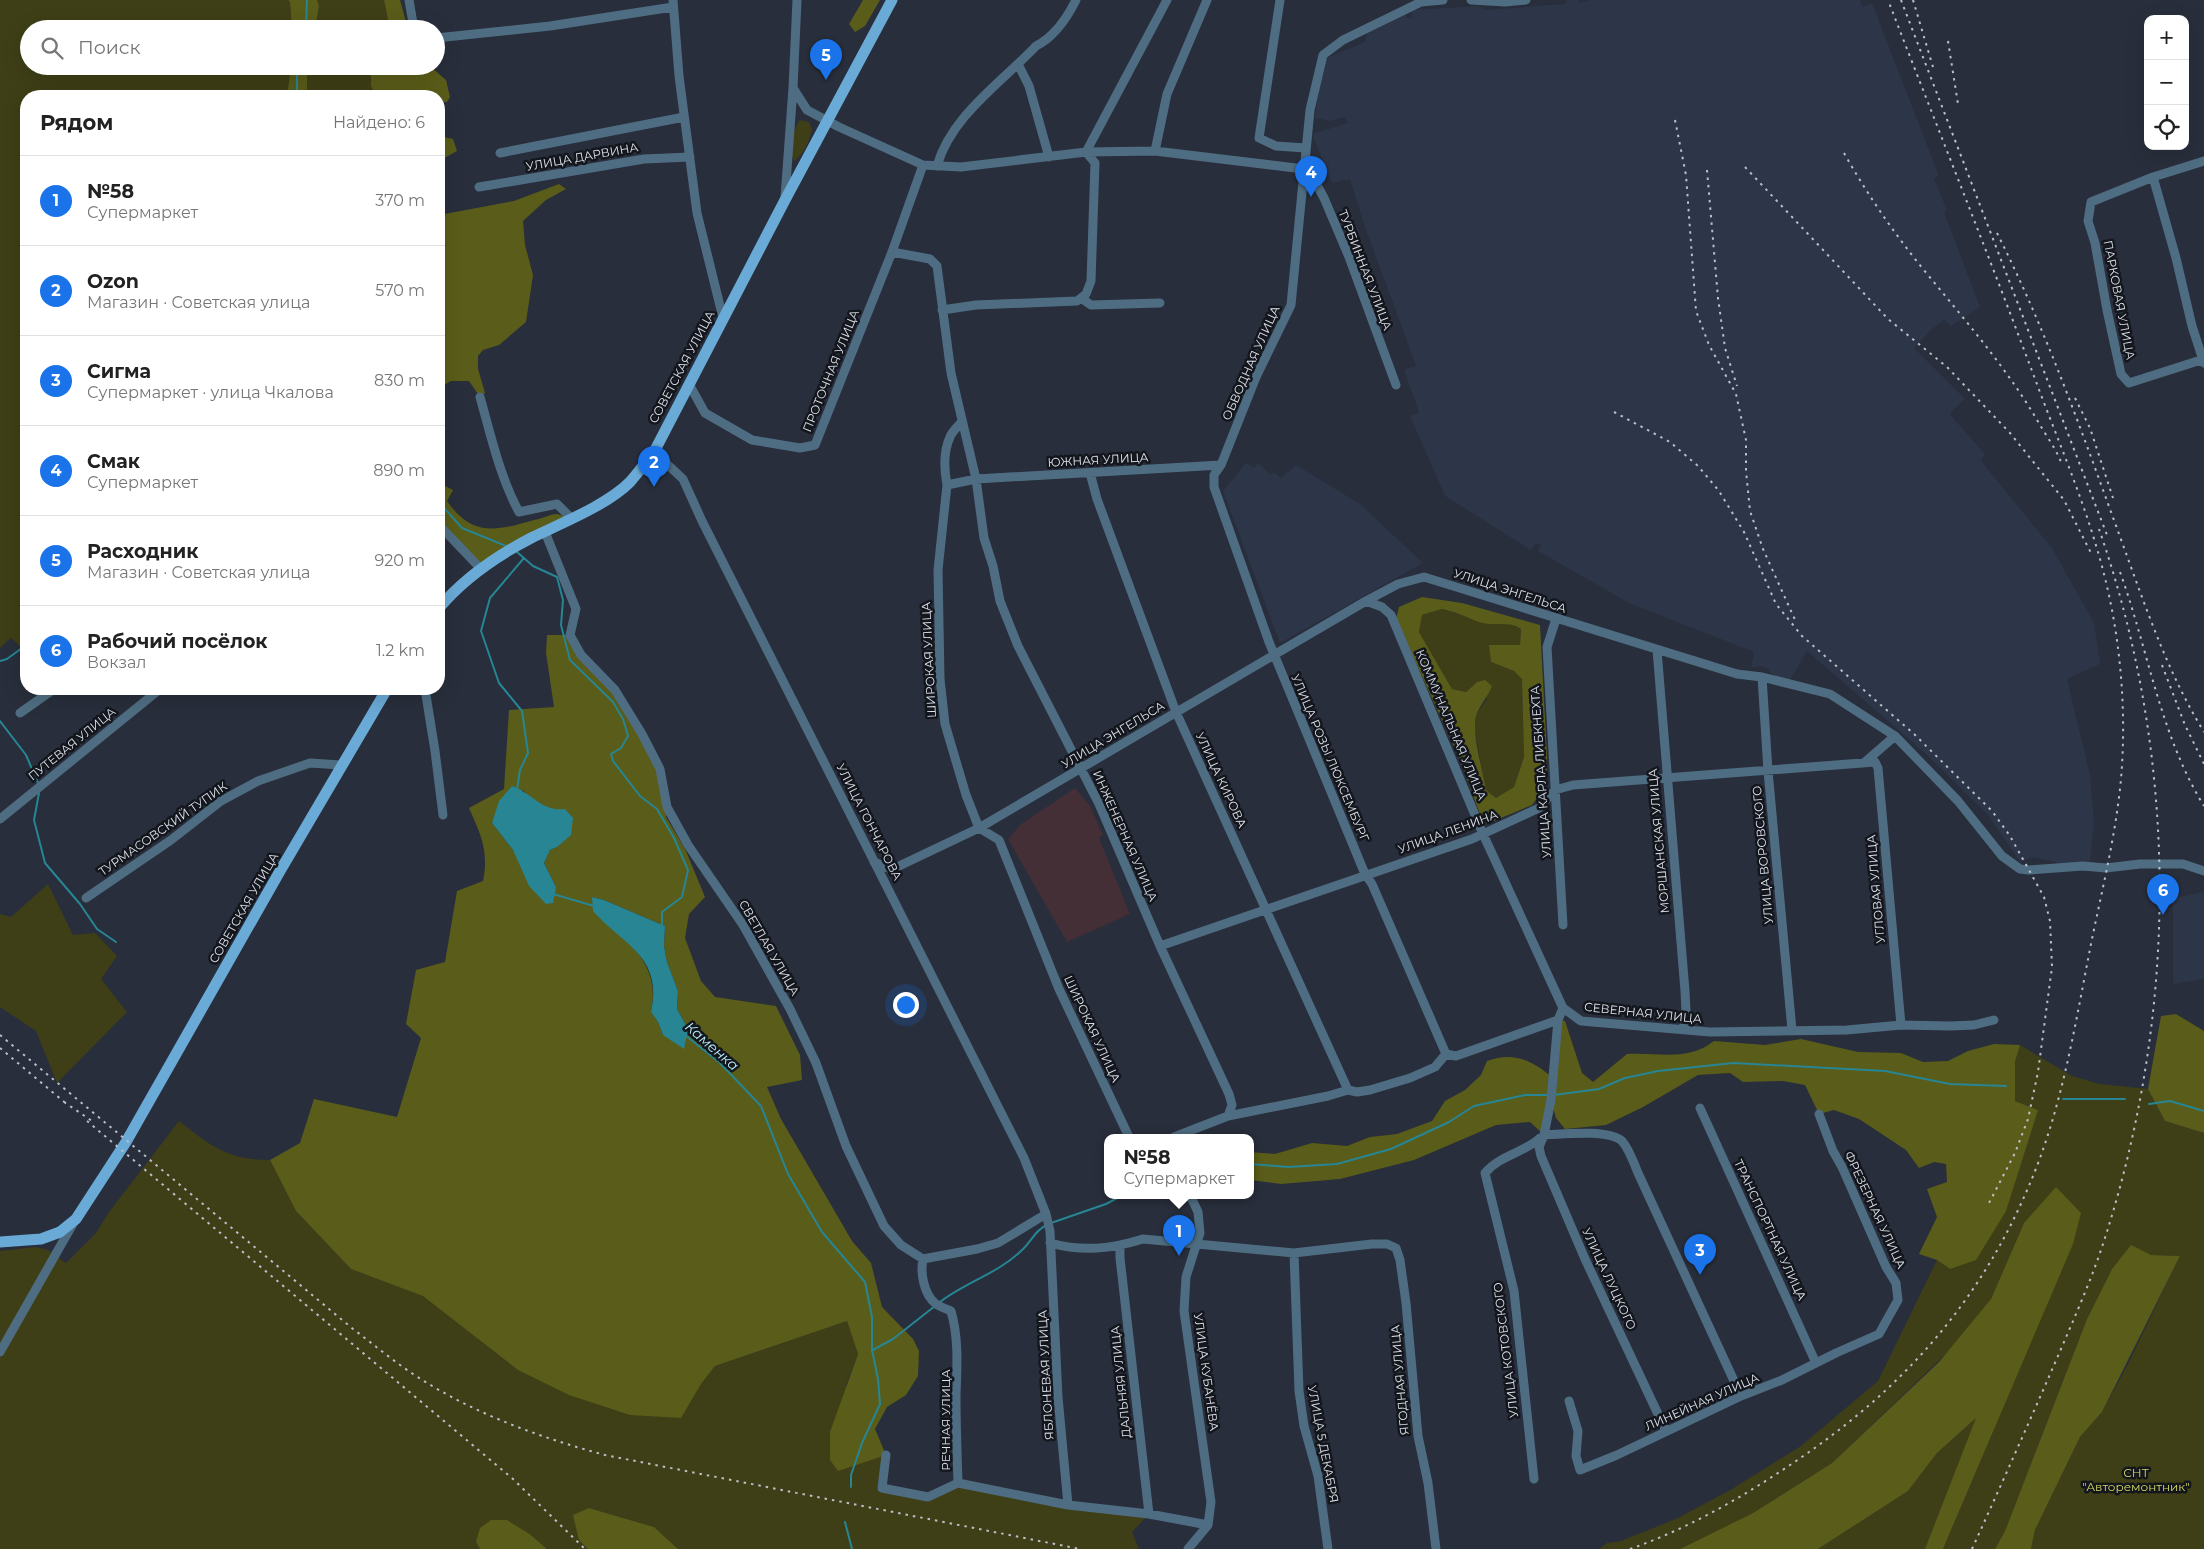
<!DOCTYPE html>
<html lang="ru">
<meta charset="utf-8">
<style>
:root{--surface:#fff;--page:#f6f6f6;--text:#222;--muted:#767676;--line:#e0e0e0;--accent:#1a73e8}
body{margin:0;font-family:Montserrat,sans-serif;background:var(--page);color:var(--text)}
.controls{position:absolute;right:15px;top:15px;display:grid;overflow:hidden;border-radius:10px;box-shadow:0 5px 20px #0002}
.controls button{width:45px;height:45px;display:grid;place-items:center;padding:0;border:0;border-bottom:1px solid var(--line);background:var(--surface);color:var(--text);font:25px sans-serif}
.you{position:absolute;left:905px;top:1004px;width:18px;height:18px;margin:-12px;border:4px solid #fff;border-radius:50%;background:#1a73e8;box-shadow:0 0 0 8px #1a73e833}
.badge{display:grid;place-items:center;width:32px;height:32px;border-radius:50%;background:var(--accent);color:#fff;font-size:16px;font-weight:700}
.pin{position:absolute;translate:-50% -41px;filter:drop-shadow(0 1px 2px #0008)}
.pin::after{content:'';position:absolute;top:26px;width:18px;height:15px;background:inherit;clip-path:polygon(0 0,100% 0,50% 100%)}
.popup{position:absolute;left:1104px;top:1134px;width:150px;height:65px;box-sizing:border-box;display:grid;place-content:center;border-radius:10px;background:var(--surface);filter:drop-shadow(0 1px 4px #0005);font-size:16px;white-space:nowrap;color:var(--muted)}
.popup b{font-size:19px;color:var(--text)}
.popup::after{content:'';position:absolute;left:50%;top:100%;margin-left:-10px;border:10px solid transparent;border-top-color:var(--surface)}
.list{margin:0;padding:0;list-style:none}
h2{display:flex;justify-content:space-between;align-items:center;height:65px;margin:0;padding:0 20px;font-size:21px}
h2 small{font-size:16px;font-weight:400;color:var(--muted)}
.list li{display:grid;grid-template-columns:32px 1fr auto;gap:15px;align-items:center;box-sizing:border-box;height:90px;padding:0 20px;border-top:1px solid var(--line)}
.list b{display:block;font-size:19px;white-space:nowrap}
.list p{margin:0;font-size:16px;white-space:nowrap;color:var(--muted)}
.list em{font-size:16px;font-style:normal;color:var(--muted)}
.icon{flex:none;width:28px;height:28px;fill:none;stroke:currentColor;stroke-width:2;stroke-linecap:round;stroke-linejoin:round}
.map{position:relative;flex:none;width:2204px;height:1549px;overflow:hidden}
.search{position:absolute;background:var(--surface);box-shadow:0 5px 20px #0002;left:20px;top:20px;width:425px;height:55px;display:flex;align-items:center;gap:12px;box-sizing:border-box;padding:0 18px;border-radius:28px;color:var(--muted);font-size:19px}
.panel{position:absolute;background:var(--surface);box-shadow:0 5px 20px #0002;left:20px;top:90px;width:425px;height:605px;border-radius:20px}
.map>svg:first-child{display:block}
.built{fill:#2d3548}
.education{fill:#432f35}
.green{fill:#3e3f16}
.forest{fill:#5a5c19;fill-rule:evenodd}
.water{fill:#278594}
.lines{fill:none;stroke-linecap:round;stroke-linejoin:round}
.stream{stroke:#278594;stroke-width:2}
.minor{stroke:#4f6d82;stroke-width:9}
.major{stroke:#6aaad7;stroke-width:11}
.rail{stroke:#babfc9;stroke-width:2;stroke-dasharray:2.5 5;stroke-linecap:butt}
.labels{text-anchor:middle;stroke-width:5;stroke-linejoin:round;paint-order:stroke}
.street-label{font-size:12px;fill:#dee2eb;stroke:#13161c}
.park-label{font-size:12px;fill:#d5d965;stroke:#13161c}
.water-label{font-size:14px;font-style:italic;fill:#b9eef8;stroke:#13161c}
</style>
<div class="map">
<svg width="2204" height="1549" viewBox="0 0 2204 1549">
<rect width="100%" height="100%" fill="#282e3b"/>
<path class="built" d="M1567,0h12l1,3 9,-3h271l3,7 9,-4 67,173 -5,2 13,33 -3,1 36,95 -29,19 -7,-6 -12,9 -18,19 51,51 -14,13v4l34,38 -4,7 71,87 42,75 6,41 -33,15 23,96 4,47 -4,40 -27,2 -29,-7 -14,5 -32,-47 -63,-62 -118,-102 -17,29 -11,-2 -10,-6v-3l-9,-3 -9,2 3,-16 -125,-49 -91,-52 3,-6 -6,-1 -4,6 -86,-54 -35,-80 9,-4 -15,-42 12,-4 -51,-139 -15,-48 -18,4 -20,-49 36,-11 -3,-6 -14,4 -16,-3 4,-30 8,-30 38,-16 2,-8 39,-20 1,4h5v-8l67,-4 7,4 79,-6z
M1246,463l8,5 4,-5 13,12 3,-3 7,6 15,-13 64,39 63,59 -143,80 -57,-152z
M2204,892v87l-31,5v-86z"/>
<path class="education" d="M1075,788l15,18 13,29 -4,3 31,76 -63,28 -59,-103 13,-15z"/>
<path class="green" d="M0,0h288l2,2 2,27h-263v37h262l-4,30h-261v556l-15,-14 -11,10z
M317,0h67l6,29h-75l4,-23z
M307,66h67l-3,4v16l5,10h-67l-2,-8z
M800,120l9,2 3,7c-2,10 -8,26 -18,32 -6,-11 -1,-32 6,-41z
M1442,609c13,3 24,8 37,12 15,6 29,-1 42,8l-1,16h-30l1,17 23,9 8,7 2,79 -10,30 -18,11 -10,-8 -12,-63 3,-14 10,-14 -10,-17 -11,10 -14,-3 -33,-57 3,-17z
M48,884l25,51 22,-2 22,23 -16,23 26,33 -70,71 -21,-52 -36,-24v-93l11,3z
M2020,1045l52,31 28,8 48,5 17,32 39,12v416h-173l4,-19 45,-93 22,-25 26,-48 52,-108 -29,-1 -20,-9 -19,23 -25,50 -82,212 -10,18h-52l52,-122 29,-204 -33,76 -34,44 -125,120 -79,50 -73,36h-81l8,-6 14,-2 55,-22 56,-30 69,-43 77,-65 59,-121 13,9 88,-159 -23,-9v-39z
M179,1121c31,25 50,39 91,39l26,51 55,58 72,26 95,75 183,14 14,-18 132,-45 11,33 -12,31 40,70 -4,33 46,9 30,-14 191,31 -17,18 7,17h-461l-24,-22 -65,-19 -10,31 9,10h-41l-16,-14 -55,7 4,7h-480v-298l36,-4 12,3 18,13 30,-30 13,-21z
M1977,1417l-52,132h-107l90,-58 29,-38z"/>
<path class="forest" d="M288,0h29l2,6 -4,23h-23l-2,-27z
M384,0h16l8,29h-18z
M863,0h17l-15,26 -10,6 -6,-8z
M291,66h16v22l2,8h-22z
M374,66h56l16,14 4,17 -3,5h-8v-6h-63l-5,-10v-16z
M439,136l14,3 4,12 -18,10z
M559,184l7,5 -20,11 -23,21 2,24 8,30 -7,47 -27,23 -16,5 -5,6v13l7,24 -5,4 -11,-16h-18l-12,7v-173l75,-14z
M439,483l14,7 -6,11c25,36 49,30 87,19 7,-1 16,-6 23,-6 4,1 10,4 15,5l-91,50 -42,-44z
M1422,597l40,6 78,22 7,132 -1,29 -14,19 -48,20 -24,-65 -64,-141 3,-12zM1442,609c14,3 24,8 37,13 15,5 29,-2 42,7l-1,16h-31l2,17 23,9 8,8 2,78 -10,30 -18,11 -10,-8c-3,-21 -16,-59 -9,-77 4,-9 11,-17 15,-27l-7,-6 -8,2 -11,10 -14,-3 -33,-57 3,-17z
M547,635h23l45,55 45,79 7,38 -1,10 20,34 19,46 -16,17 -4,24 16,43 14,16 61,9 24,49 2,25 -35,7 14,32 71,122 19,22 11,44 31,32 6,12 -1,25 -12,19 -19,12 -12,22 11,26 -48,16 -8,-11v-28l28,-78 -11,-33 -132,45 -14,18 -20,34 -51,-3 -61,-20 -51,-25 -95,-74 -72,-27 -55,-58 -26,-51 30,-17 14,-44 83,18 24,-79 -15,-14 10,-54 29,-8 12,-71 26,-10c6,-30 -2,-46 -14,-73l35,-19 5,-79 45,-3 -8,-54zM523,790l5,7 26,14 3,36 -7,3 -6,13 12,24 -37,-26 -6,-11 -21,-27zM592,897l12,3 61,26 -1,20 3,16 11,29 -1,18 11,20 -25,6 -5,-13 -7,-10c12,-60 -37,-70 -59,-115z
M2176,1014l28,17v102l-39,-12 -17,-32 13,-73z
M1558,1020l7,1 17,52 11,9 34,-28c31,-2 61,8 87,-13l51,4 36,-6 57,13 43,1 22,9 25,-1 20,-10 26,-7 26,1 -5,17v39l23,9 -32,101 -30,49 -26,9 -13,-9 -18,-6 18,-37 -10,-28 20,-7 -1,-18 -12,-2 -15,6 -13,-18 -47,-31 -25,-9 -15,4 -14,-29 -22,-4 -40,1 -13,-9 -32,2 -55,32 -37,18 -41,4 -9,-11 -5,-17 -7,34 -14,-13 -34,3 -82,35 -74,19 -59,5 -31,-4v-28l25,2 37,-11 35,3 23,-9 27,-3 35,-13 13,-20 20,-11 16,-15 6,-14c27,-10 46,0 66,17z
M2056,1187l25,26 -8,31 -130,305h-18l51,-131 -39,35 -29,38 -90,58h-138l73,-36 79,-50 107,-101 52,-63 33,-76z
M2131,1245l20,10 29,1 -78,156 -22,25 -45,93 -4,19h-36l10,-18 82,-212 25,-50z
M589,1508l65,19 24,22h-90l-9,-9 -6,-25z
M491,1520h16l24,15 16,14h-67l-4,-7 4,-14z"/>
<path class="water" d="M512,786c20,7 30,26 53,23l8,9 -2,17 -14,12 -7,3 -6,13 12,24 -3,16 -7,1 -17,-18 -16,-36 -21,-27 7,-22z
M592,897l12,3 61,26 -1,20 3,16 11,29 -1,18 11,20 -4,20 -21,-14 -5,-13 -7,-10c12,-56 -27,-66 -58,-101z"/>
<g class="lines">
<path class="stream" d="M306,29l1,-29
M297,66v30
M439,321v2
M439,502l23,26 44,18
M517,552l16,14 24,11 6,23 -2,25 9,35 43,42 10,17 5,17 -7,12 -10,6 2,7 27,35 17,13 17,29 14,32 -6,27 -20,15v13
M0,661l7,-2 15,-11
M0,721l26,34 12,28
M517,790l3,-20 8,-17 -6,-42 -23,-28 -18,-52 9,-33 34,-40
M39,793l-5,27 11,43 35,41 17,25 19,13
M553,894l41,12
M685,1035l34,27 42,44 27,68 34,58 43,50 7,35v33l6,29 2,25 -18,39 -11,32v12
M1554,1095l45,-6 26,-11 33,-7 75,-8 152,8 65,13 56,2
M2063,1099h62
M2149,1104l21,-3 34,10
M1250,1164l38,3 49,-3 54,-15 58,-27 25,-16 51,-11h24
M1051,1223l55,-19 17,-9
M940,1302c26,-20 59,-29 82,-52 9,-8 14,-21 25,-25
M873,1350l20,-11 42,-33
M845,1522l7,27"/>
<path class="minor" d="M409,0l5,29
M673,0l6,76 18,137 26,105
M1280,0l-21,138 17,8 30,2
M1443,0l-22,2 -78,38 -20,15 -13,55 -19,195 -35,72 -35,88 -7,10v12l55,155 96,232 7,10 74,170
M1471,0l34,2 21,-2
M436,38l114,-12 123,-19
M1018,64l11,22 20,71
M793,88l14,22 32,17 84,38 38,2 125,-15 69,-1 149,18
M1155,151l12,-57 40,-94
M1086,152l81,-152
M500,153l184,-36
M2204,161l-51,16 -62,25 -3,19 7,22 12,67 14,64 8,9 75,-24
M937,166c14,-50 65,-84 99,-120 18,-9 31,-28 40,-46
M1304,169l8,7 12,22 25,59 47,128
M2153,177l23,81 16,68 12,37
M479,187l165,-28 46,-2
M785,197l8,-109 4,-88
M892,252l38,7 7,7 14,107 25,106 8,59 9,28 7,35 18,45 81,158 61,142 69,148 3,11 -4,11
M1081,298l10,7 69,-2
M942,310l34,-5 101,-4 9,-7 5,-13 4,-118 -9,-11
M689,384l16,29 47,27 48,8 15,-3 77,-193 31,-87
M480,397c11,39 20,80 39,115l38,-8 15,15
M654,452l29,27 19,42 322,637 22,56 4,17 8,166 10,108
M1090,473l7,26 79,213 172,378
M947,485c-3,-16 -4,-33 3,-48 2,-6 9,-11 12,-16
M439,525l42,44
M545,532l31,77 -6,26 11,20 34,35 27,44 18,35 7,38 21,38 55,80 47,84 26,54 30,83 38,80 17,19 22,14 54,-10 21,-6 48,-29
M1366,601l16,6 9,8 92,219 80,174 18,13 129,11 137,-2 54,-5 49,1 24,-1 20,-5
M1556,619l-9,28 16,278
M1657,650l28,341 1,21 -3,17
M1762,677l6,94 24,259
M425,689l10,62 8,64
M20,713l34,-24
M1864,763l31,-27
M0,819l160,-130
M874,862l14,6 9,-1 82,-39 387,-227 32,-17 26,-7 313,97 25,3 68,17 65,42 63,65 44,55 18,13 9,1 54,-4 23,2 34,-4h43l21,7
M86,898l85,-58 50,-39 37,-20 52,-18 31,2
M1160,946l312,-107 67,-31 16,-18 18,-5 302,-23 3,6 23,257
M1563,1008l-5,12 -7,80 -7,35 -5,12 2,9 44,103 81,172
M1446,1054l10,2 102,-36
M1700,1108l116,255
M1544,1135c18,-1 65,-6 78,6 7,8 12,22 16,32l103,223
M1129,1137l-70,-148 -60,-149 -20,-12 -13,-33 -21,-71 -5,-45 -2,-109 9,-85 29,-6 245,-14
M1174,1137l54,-21 100,-20 20,-6 9,2 13,-2 40,-12 25,-11 11,-13
M1050,1243c33,9 61,6 93,-4l151,14 78,-9h15l9,4 4,12 6,43 12,133 10,47 8,66
M1120,1246v12l29,256
M1294,1253l5,138 5,35 14,50 10,73
M923,1259c-3,14 1,36 13,45 4,3 11,5 15,7 8,28 6,55 5,84 0,29 1,59 2,88
M0,1352l74,-130
M1569,1401l9,30 -2,25 4,14 37,-15 124,-59 41,-16 54,-27 43,-19 19,-34 -2,-17 -10,-16 -44,-100 -9,-16 -14,-37
M886,1455l-4,33 46,9 30,-14
M1534,1479l-20,-188 -29,-118c15,-18 39,-20 55,-35
M958,1483l110,22 81,9 59,11
M1188,1549l20,-24 3,-23 -27,-191 2,-34 14,-44 -2,-21 -8,-17"/>
<path class="major" d="M439,608c26,-31 59,-53 94,-71 29,-14 74,-32 97,-55 8,-9 16,-20 24,-30l131,-252 107,-200
M0,1242l41,-3 19,-7 16,-13 50,-77 154,-271 107,-182"/>
<path class="rail" d="M1901,0l206,535
M1913,0l20,67
M1948,41l10,63
M1675,120l11,55 10,136 13,34 27,49 10,46v31l4,40 13,38 33,73
M1844,153c22,39 47,76 75,111 43,53 87,102 121,161 7,12 16,24 21,37
M1745,167l143,152 59,48 63,66 54,67 27,53
M1707,170l11,128 7,50 12,38
M1997,233c49,97 85,199 122,301 25,68 47,136 85,198
M2075,398l15,30 23,70
M1614,412l56,30 28,24 21,25 25,41 32,72 26,32 112,98 78,77 18,25 34,61 6,24 2,46 -14,105 -10,47 -13,34 -26,50
M2120,572c28,77 40,163 84,234
M2162,665l23,60 19,39
M0,1035l353,294c20,15 39,31 60,45 59,39 125,63 192,81l475,94
M0,1048l69,58
M64,1102l31,21
M87,1121l426,358 72,70
M1630,1549c54,-19 104,-47 151,-78 120,-78 204,-171 256,-305 28,-73 40,-152 55,-227 11,-53 24,-106 29,-160 5,-59 1,-121 -11,-179 -15,-72 -43,-137 -69,-205 -49,-132 -102,-263 -153,-395
M1972,1549c30,-66 60,-133 89,-200 15,-35 31,-71 43,-108 75,-232 75,-482 -5,-712"/>
</g>
<g class="labels">
<g class="street-label">
<text transform="translate(582 157) rotate(-10)" y="4">УЛИЦА ДАРВИНА</text>
<text transform="translate(1365 270) rotate(69)" y="4">ТУРБИННАЯ УЛИЦА</text>
<text transform="translate(2119 300) rotate(79)" y="4">ПАРКОВАЯ УЛИЦА</text>
<text transform="translate(1251 363) rotate(-66)" y="4">ОБВОДНАЯ УЛИЦА</text>
<text transform="translate(682 367) rotate(-62)" y="4">СОВЕТСКАЯ УЛИЦА</text>
<text transform="translate(831 371) rotate(-68)" y="4">ПРОТОЧНАЯ УЛИЦА</text>
<text transform="translate(1098 460) rotate(-3)" y="4">ЮЖНАЯ УЛИЦА</text>
<text transform="translate(1510 591) rotate(18)" y="4">УЛИЦА ЭНГЕЛЬСА</text>
<text transform="translate(929 660) rotate(-93)" y="4">ШИРОКАЯ УЛИЦА</text>
<text transform="translate(1451 725) rotate(67)" y="4">КОММУНАЛЬНАЯ УЛИЦА</text>
<text transform="translate(1113 735) rotate(-31)" y="4">УЛИЦА ЭНГЕЛЬСА</text>
<text transform="translate(72 744) rotate(-39)" y="4">ПУТЕВАЯ УЛИЦА</text>
<text transform="translate(1330 758) rotate(67)" y="4">УЛИЦА РОЗЫ ЛЮКСЕМБУРГ</text>
<text transform="translate(1541 772) rotate(-94)" y="4">УЛИЦА КАРЛА ЛИБКНЕХТА</text>
<text transform="translate(1221 780) rotate(65)" y="4">УЛИЦА КИРОВА</text>
<text transform="translate(869 822) rotate(63)" y="4">УЛИЦА ГОНЧАРОВА</text>
<text transform="translate(163 829) rotate(-35)" y="4">ТУРМАСОВСКИЙ ТУПИК</text>
<text transform="translate(1448 832) rotate(-20)" y="4">УЛИЦА ЛЕНИНА</text>
<text transform="translate(1125 836) rotate(66)" y="4">ИНЖЕНЕРНАЯ УЛИЦА</text>
<text transform="translate(1659 841) rotate(-95)" y="4">МОРШАНСКАЯ УЛИЦА</text>
<text transform="translate(1763 855) rotate(-95)" y="4">УЛИЦА ВОРОВСКОГО</text>
<text transform="translate(1876 889) rotate(-95)" y="4">УГЛОВАЯ УЛИЦА</text>
<text transform="translate(244 908) rotate(-60)" y="4">СОВЕТСКАЯ УЛИЦА</text>
<text transform="translate(769 948) rotate(60)" y="4">СВЕТЛАЯ УЛИЦА</text>
<text transform="translate(1643 1013) rotate(6)" y="4">СЕВЕРНАЯ УЛИЦА</text>
<text transform="translate(1092 1029) rotate(65)" y="4">ШИРОКАЯ УЛИЦА</text>
<text transform="translate(1875 1210) rotate(65)" y="4">ФРЕЗЕРНАЯ УЛИЦА</text>
<text transform="translate(1770 1230) rotate(65)" y="4">ТРАНСПОРТНАЯ УЛИЦА</text>
<text transform="translate(1609 1279) rotate(65)" y="4">УЛИЦА ЛУЦКОГО</text>
<text transform="translate(1506 1350) rotate(-97)" y="4">УЛИЦА КОТОВСКОГО</text>
<text transform="translate(1206 1372) rotate(82)" y="4">УЛИЦА КУБАНЁВА</text>
<text transform="translate(1046 1375) rotate(-93)" y="4">ЯБЛОНЕВАЯ УЛИЦА</text>
<text transform="translate(1400 1380) rotate(-95)" y="4">ЯГОДНАЯ УЛИЦА</text>
<text transform="translate(1121 1382) rotate(-96)" y="4">ДАЛЬНЯЯ УЛИЦА</text>
<text transform="translate(1702 1402) rotate(-24)" y="4">ЛИНЕЙНАЯ УЛИЦА</text>
<text transform="translate(946 1420) rotate(-90)" y="4">РЕЧНАЯ УЛИЦА</text>
<text transform="translate(1323 1444) rotate(79)" y="4">УЛИЦА 5 ДЕКАБРЯ</text>
</g>
<g class="park-label">
<text x="2136" y="1477">СНТ<tspan x="2136" dy="14">"Авторемонтник"</tspan></text>
</g>
<g class="water-label">
<text transform="translate(712 1046) rotate(41)" y="5">Каменка</text>
</g>
</g>
</svg>
<div class="controls">
<button>+</button>
<button>−</button>
<button><svg class="icon" aria-label="locate" viewBox="0 0 24 24"><circle cx="12" cy="12" r="6"/><path d="M12 2v4M12 18v4M2 12h4M18 12h4"/></svg></button>
</div>
<div class="you"></div>
<div class="pin badge" style="left:1179px;top:1256px">1</div>
<div class="popup"><b>№58</b>Супермаркет</div>
<div class="pin badge" style="left:654px;top:487px">2</div>
<div class="pin badge" style="left:1700px;top:1275px">3</div>
<div class="pin badge" style="left:1311px;top:197px">4</div>
<div class="pin badge" style="left:826px;top:80px">5</div>
<div class="pin badge" style="left:2163px;top:915px">6</div>
<div class="search"><svg class="icon" aria-label="search" viewBox="0 0 24 24"><circle cx="10" cy="10" r="6"/><path d="M15 15l6 6"/></svg>Поиск</div>
<section class="panel">
<h2>Рядом<small>Найдено: 6</small></h2>
<ul class="list">
<li><span class="badge">1</span><div><b>№58</b><p>Супермаркет</p></div><em>370 m</em></li>
<li><span class="badge">2</span><div><b>Ozon</b><p>Магазин · Советская улица</p></div><em>570 m</em></li>
<li><span class="badge">3</span><div><b>Сигма</b><p>Супермаркет · улица Чкалова</p></div><em>830 m</em></li>
<li><span class="badge">4</span><div><b>Смак</b><p>Супермаркет</p></div><em>890 m</em></li>
<li><span class="badge">5</span><div><b>Расходник</b><p>Магазин · Советская улица</p></div><em>920 m</em></li>
<li><span class="badge">6</span><div><b>Рабочий посёлок</b><p>Вокзал</p></div><em>1.2 km</em></li>
</ul>
</section>
</div>
